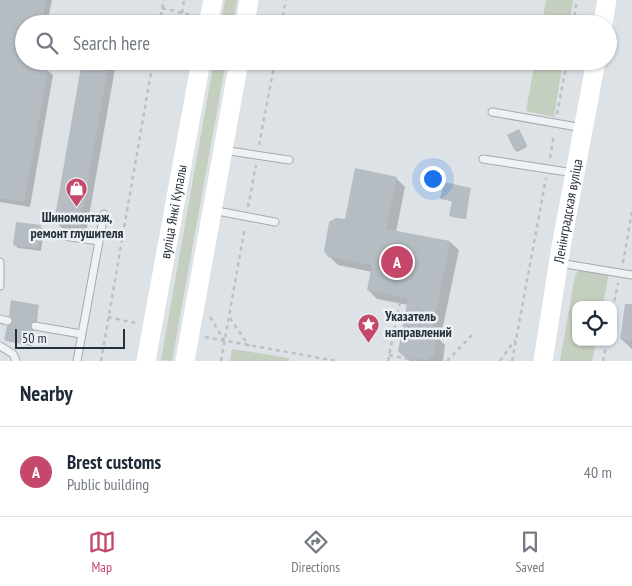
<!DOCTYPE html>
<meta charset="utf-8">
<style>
:root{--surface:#fff;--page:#f2f2f3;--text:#1f2937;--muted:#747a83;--line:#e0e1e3;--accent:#c5486b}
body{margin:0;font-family:"PT Sans Narrow",sans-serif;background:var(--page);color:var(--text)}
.controls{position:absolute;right:15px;bottom:15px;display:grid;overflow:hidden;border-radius:10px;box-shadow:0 1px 4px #0004}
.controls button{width:45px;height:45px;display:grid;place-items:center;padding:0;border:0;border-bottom:1px solid var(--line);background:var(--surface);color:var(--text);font:25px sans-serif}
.scale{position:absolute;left:15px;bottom:12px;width:110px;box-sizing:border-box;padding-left:5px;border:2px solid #27313c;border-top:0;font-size:14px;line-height:18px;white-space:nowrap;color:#27313c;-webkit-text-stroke:4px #ecf0f4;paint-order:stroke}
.you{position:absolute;left:432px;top:178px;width:18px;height:18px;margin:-12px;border:4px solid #fff;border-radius:50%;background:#1a73e8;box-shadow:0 0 0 8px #1a73e833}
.badge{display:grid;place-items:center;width:32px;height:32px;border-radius:50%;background:var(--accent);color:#fff;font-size:16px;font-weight:700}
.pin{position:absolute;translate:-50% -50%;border:2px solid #fff;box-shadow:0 1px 5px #0006}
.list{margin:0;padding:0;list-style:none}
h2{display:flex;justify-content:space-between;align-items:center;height:65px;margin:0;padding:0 20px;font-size:21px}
h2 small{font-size:16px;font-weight:400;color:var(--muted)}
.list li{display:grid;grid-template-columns:32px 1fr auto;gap:15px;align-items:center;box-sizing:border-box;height:90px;padding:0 20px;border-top:1px solid var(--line)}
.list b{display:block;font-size:19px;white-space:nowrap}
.list p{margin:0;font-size:16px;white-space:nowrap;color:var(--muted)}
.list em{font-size:16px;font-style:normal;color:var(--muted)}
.icon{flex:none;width:28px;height:28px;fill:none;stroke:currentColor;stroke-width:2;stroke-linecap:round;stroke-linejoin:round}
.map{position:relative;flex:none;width:632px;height:361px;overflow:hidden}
.search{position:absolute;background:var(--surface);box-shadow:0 1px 4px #0004;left:15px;right:15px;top:15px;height:55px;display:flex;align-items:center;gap:12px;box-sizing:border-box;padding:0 18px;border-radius:28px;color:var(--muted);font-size:19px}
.sheet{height:155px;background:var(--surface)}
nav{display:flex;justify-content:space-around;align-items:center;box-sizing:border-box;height:70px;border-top:1px solid var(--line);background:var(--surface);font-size:14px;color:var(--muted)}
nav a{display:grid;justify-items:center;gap:2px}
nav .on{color:var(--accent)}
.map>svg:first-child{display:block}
.green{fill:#c5cfbf}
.shadow{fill:#0003}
.building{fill:#b5bcc2}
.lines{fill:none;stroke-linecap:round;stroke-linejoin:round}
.lane-casing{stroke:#a3a9b0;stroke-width:9}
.path{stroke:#bbc0c5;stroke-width:2.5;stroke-dasharray:4 4;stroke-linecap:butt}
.lane{stroke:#eff2f5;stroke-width:7}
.secondary{stroke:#fff;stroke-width:19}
.labels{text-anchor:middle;stroke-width:5;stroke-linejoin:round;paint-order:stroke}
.street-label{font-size:14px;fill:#27313c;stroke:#ecf0f4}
.poi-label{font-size:14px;font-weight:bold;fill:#27313c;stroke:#ecf0f4}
</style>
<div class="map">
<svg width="632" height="361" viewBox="0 0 632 361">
<rect width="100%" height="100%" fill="#dde2e6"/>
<path class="green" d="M225,0h12l-4,24h-12z
M546,0h27l-4,24h-27z
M214,61h12l-54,300 -11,-1z
M535,61h28l-9,56 -28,-6z
M584,269l25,3 -6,33h-27v37h20l-4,19h-32l15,-85 3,-5z
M232,349l57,9v3h-59z"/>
<path class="shadow" d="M0,0h52l-5,24h-23v37h17l-2,8 8,1 6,5 -23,132 -30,-5z
M83,61l33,2 -30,170 -24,-5 -7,-6z
M520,132l7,15 -10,5 -1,-2z
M396,178l9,9 -9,45 54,10 9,8 -19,90 5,5 -2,16h-33l-6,-5 4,-51 -31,-6 -9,-9 4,-18 -34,-7 -9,-9 17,-35z
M470,189l-4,30 -14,-2 1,-15 -11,-4z
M41,227l3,3 -3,21 -23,-3 -4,-4z
M38,306l-1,16 -7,4 5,8 -3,12 -25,-5 -2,-1z
M632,307v42l-11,-10z"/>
<path class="building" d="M0,0h46l-4,24h-18v37h11l-1,5 14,3 -24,133 -24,-4z
M82,61h27l-29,166 -26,-5z
M519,129l8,16 -12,6 -8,-16z
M355,168l42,9 -11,52 64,12 -18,93 5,1 -3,19 -7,6 -24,-4 -5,-5 10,-53 -41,-8 5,-25 -44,-8 -4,-6 5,-29 7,-4 9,1z
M444,182l27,6 -6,31 -16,-3 3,-15 -12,-2z
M16,222l25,3 -3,23 -25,-3z
M11,300l28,5 -3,16 -6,4 4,6 -3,14 -27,-5 3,-14 6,-4 -4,-6z
M625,304h7v37l-12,-2z"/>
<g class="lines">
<defs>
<path id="lane" d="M492,112l91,16
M223,150l66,10
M483,159l91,14
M212,210l63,12
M50,234l49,7
M0,262v24
M559,263l73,12
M0,319l8,2
M35,326l46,8
M0,346l13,8 3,7
M77,361l27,-147"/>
</defs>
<use href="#lane" class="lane-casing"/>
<path class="path" d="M162,8l33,8
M182,13l2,-13
M159,24l5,-24
M281,24l5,-24
M573,24l4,-24
M557,114l10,-53
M259,145l16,-84
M550,158l4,-24
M248,207l8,-42
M623,263l9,-52
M613,309l5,-26
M108,317l28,6
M210,317l14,23
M230,318l19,28
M205,337l131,24
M389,355l29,6
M101,361l52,-300
M221,361l24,-134
M388,361l13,-64
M447,361l25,-26
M500,361l15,-21
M512,361l34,-183
M603,361l4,-19"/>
<use href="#lane" class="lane"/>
<g class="secondary">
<path d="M208,24l5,-24"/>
<path d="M245,24l4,-24"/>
<path d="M603,24l4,-24"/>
<path id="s1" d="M146,361l55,-300"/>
<path d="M185,361l54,-300"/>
<path id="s2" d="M543,361l18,-114 35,-186"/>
</g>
</g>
<defs>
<symbol id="shop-pin" viewBox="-11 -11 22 30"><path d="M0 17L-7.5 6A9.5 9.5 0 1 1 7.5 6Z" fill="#c5486b" stroke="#ecf0f4"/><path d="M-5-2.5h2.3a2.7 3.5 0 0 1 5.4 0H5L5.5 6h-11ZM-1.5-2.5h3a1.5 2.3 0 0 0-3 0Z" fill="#fff"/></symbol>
<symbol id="sight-pin" viewBox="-11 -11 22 30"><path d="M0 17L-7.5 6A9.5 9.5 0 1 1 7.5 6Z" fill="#c5486b" stroke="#ecf0f4"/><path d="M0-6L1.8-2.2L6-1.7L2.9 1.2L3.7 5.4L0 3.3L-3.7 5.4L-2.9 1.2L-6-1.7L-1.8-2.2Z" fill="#fff"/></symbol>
</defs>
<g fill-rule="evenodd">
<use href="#shop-pin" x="64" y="176" width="25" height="34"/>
<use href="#sight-pin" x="356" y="312" width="25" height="34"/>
</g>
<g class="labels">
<g class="street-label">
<text dy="5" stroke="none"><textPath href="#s1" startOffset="152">вуліца Янкі Купалы</textPath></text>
<text dy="5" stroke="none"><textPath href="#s2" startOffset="152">Ленінградская вуліца</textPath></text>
</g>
<g class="poi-label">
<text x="77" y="222">Шиномонтаж,<tspan x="77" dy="16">ремонт глушителя</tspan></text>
<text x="385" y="321" text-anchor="start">Указатель<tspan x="385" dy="16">направлений</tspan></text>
</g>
</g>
</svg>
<div class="controls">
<button><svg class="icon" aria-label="locate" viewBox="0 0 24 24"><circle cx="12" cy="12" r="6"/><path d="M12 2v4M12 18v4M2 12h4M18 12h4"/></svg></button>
</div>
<div class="scale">50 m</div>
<div class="you"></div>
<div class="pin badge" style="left:397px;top:262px">A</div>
<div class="search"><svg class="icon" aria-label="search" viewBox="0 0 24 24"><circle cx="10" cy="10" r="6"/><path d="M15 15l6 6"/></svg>Search here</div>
</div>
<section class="sheet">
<h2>Nearby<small></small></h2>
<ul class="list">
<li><span class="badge">A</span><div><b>Brest customs</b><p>Public building</p></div><em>40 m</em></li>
</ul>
</section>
<nav>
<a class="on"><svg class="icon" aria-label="map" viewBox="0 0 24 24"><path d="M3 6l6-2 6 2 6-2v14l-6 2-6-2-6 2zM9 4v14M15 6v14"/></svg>Map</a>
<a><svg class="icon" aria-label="directions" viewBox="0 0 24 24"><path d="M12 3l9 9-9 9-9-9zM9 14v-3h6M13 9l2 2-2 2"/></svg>Directions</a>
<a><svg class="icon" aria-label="saved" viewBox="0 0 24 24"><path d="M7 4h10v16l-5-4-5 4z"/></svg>Saved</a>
</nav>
